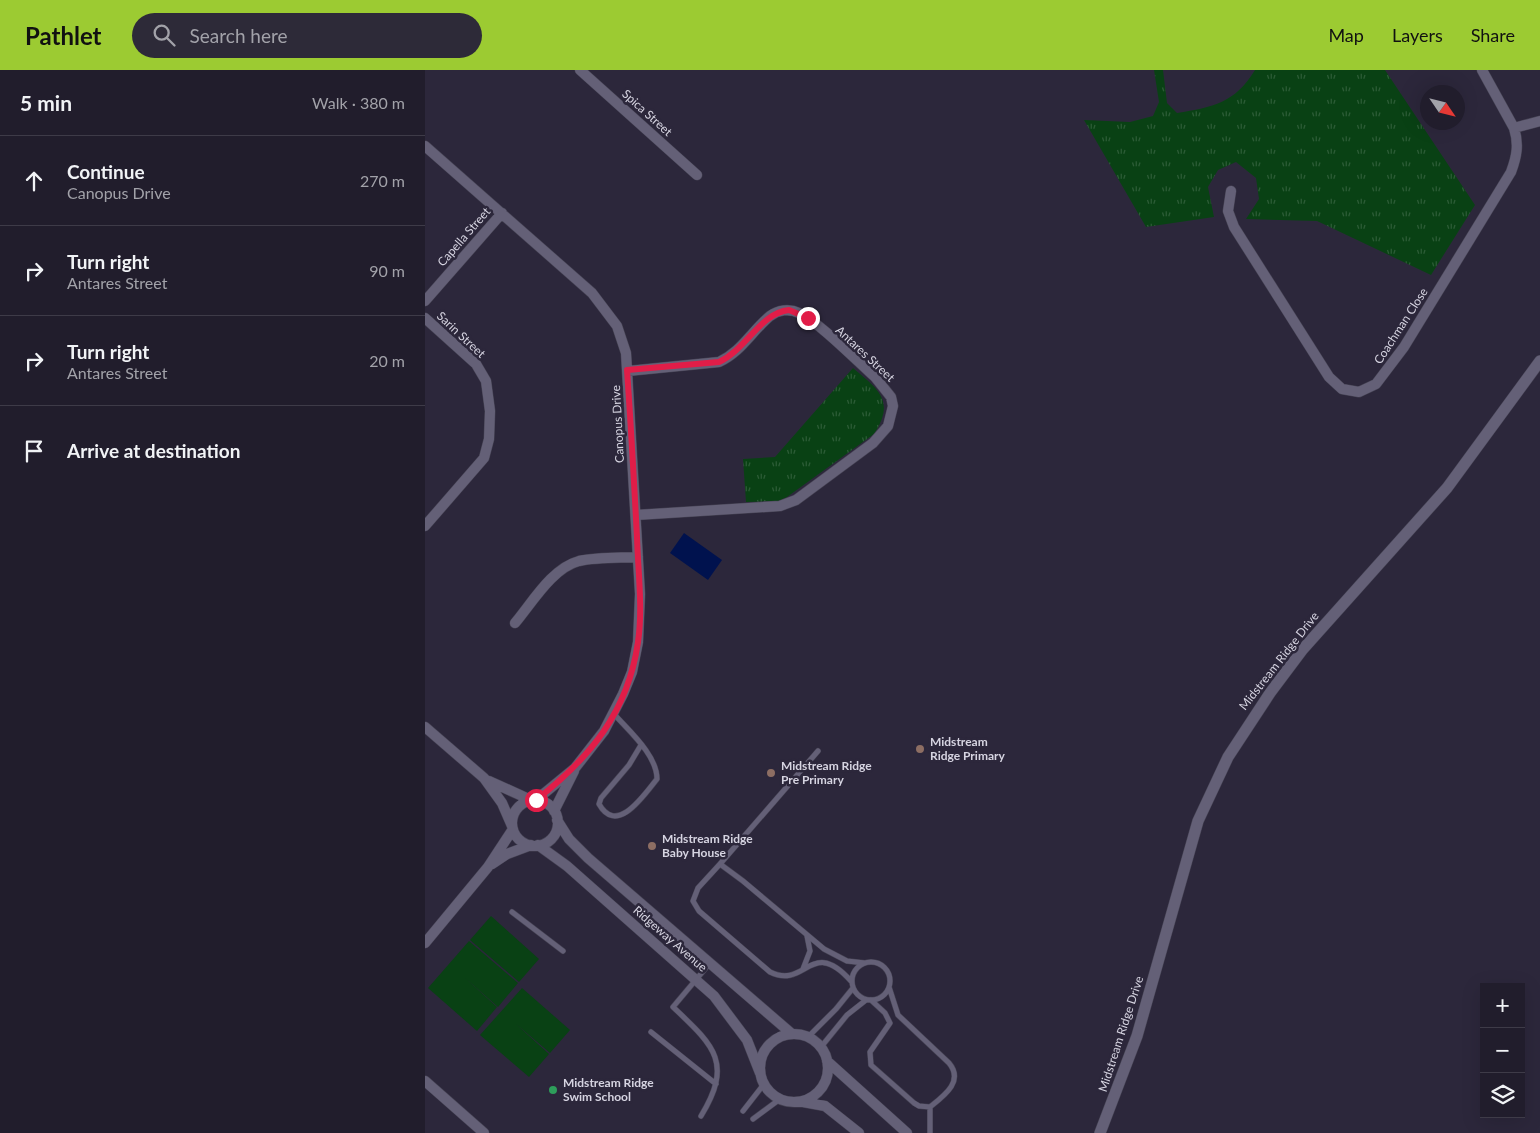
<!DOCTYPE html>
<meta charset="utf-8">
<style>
:root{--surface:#211d2c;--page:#2d2a38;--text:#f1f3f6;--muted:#a2a2a9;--line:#3e3b48;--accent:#9ccb32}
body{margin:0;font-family:Lato,sans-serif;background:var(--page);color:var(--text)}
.controls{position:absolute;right:15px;bottom:15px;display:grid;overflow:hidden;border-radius:0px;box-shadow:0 5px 20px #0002}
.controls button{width:45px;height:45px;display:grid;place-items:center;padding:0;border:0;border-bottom:1px solid var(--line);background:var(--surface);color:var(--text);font:25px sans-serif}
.compass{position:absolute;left:995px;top:15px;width:45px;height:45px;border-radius:50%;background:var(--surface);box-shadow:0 5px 20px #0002;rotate:125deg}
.stop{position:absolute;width:15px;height:15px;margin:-11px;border:4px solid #e11d48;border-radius:50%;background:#fff}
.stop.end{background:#e11d48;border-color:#fff;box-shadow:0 1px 5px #0008}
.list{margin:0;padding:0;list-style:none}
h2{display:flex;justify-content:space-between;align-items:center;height:65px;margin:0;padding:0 20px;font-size:21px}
h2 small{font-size:16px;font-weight:400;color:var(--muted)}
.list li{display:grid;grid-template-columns:32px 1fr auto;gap:15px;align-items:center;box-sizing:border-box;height:90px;padding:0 20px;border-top:1px solid var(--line)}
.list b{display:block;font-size:19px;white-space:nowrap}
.list p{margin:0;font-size:16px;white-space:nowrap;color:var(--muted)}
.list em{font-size:16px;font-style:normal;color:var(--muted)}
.icon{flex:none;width:28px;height:28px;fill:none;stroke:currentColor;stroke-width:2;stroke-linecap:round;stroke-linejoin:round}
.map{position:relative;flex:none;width:1115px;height:1063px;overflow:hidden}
header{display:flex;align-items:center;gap:30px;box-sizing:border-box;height:70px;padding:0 25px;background:var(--accent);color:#111}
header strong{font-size:24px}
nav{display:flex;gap:28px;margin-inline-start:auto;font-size:18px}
.search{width:350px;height:45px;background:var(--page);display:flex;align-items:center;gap:12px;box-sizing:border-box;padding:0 18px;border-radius:28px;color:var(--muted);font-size:19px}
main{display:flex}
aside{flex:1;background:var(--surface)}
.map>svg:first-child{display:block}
.park{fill:url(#park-tufts)}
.pitch{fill:#094114}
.water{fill:#00124e}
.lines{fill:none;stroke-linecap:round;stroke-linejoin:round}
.service-casing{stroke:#464354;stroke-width:6}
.minor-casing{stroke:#464354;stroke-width:11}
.tertiary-casing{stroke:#464354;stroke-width:12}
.service{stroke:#646077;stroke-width:5}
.minor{stroke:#646077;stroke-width:10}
.tertiary{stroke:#646077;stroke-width:11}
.route{stroke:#e11d48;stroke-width:6}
.education-dot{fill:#8d6e63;stroke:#2c273b;stroke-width:2}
.leisure-dot{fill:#2e9e5b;stroke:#2c273b;stroke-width:2}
.labels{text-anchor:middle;stroke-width:5;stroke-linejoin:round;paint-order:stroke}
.street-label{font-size:12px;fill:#d6d4e1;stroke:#2c273b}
.poi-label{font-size:12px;font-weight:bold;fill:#d6d4e1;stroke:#2c273b;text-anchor:start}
</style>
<header>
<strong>Pathlet</strong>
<div class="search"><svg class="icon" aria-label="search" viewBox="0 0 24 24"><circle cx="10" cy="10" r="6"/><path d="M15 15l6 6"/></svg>Search here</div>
<nav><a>Map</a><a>Layers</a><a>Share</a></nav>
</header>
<main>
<aside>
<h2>5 min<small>Walk · 380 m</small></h2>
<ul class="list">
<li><svg class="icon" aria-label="ahead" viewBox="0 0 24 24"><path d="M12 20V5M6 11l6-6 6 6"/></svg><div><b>Continue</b><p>Canopus Drive</p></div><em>270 m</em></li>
<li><svg class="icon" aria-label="right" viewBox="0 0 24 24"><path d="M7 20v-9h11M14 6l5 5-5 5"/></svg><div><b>Turn right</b><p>Antares Street</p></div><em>90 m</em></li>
<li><svg class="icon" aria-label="right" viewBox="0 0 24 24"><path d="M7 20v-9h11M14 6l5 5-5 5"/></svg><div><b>Turn right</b><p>Antares Street</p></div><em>20 m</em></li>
<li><svg class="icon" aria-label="arrive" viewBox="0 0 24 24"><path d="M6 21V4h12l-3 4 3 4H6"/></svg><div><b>Arrive at destination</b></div></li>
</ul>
</aside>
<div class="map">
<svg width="1115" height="1063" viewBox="0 0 1115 1063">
<defs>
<pattern id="park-tufts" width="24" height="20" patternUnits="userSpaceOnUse" patternTransform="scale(1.25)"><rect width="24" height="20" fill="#094114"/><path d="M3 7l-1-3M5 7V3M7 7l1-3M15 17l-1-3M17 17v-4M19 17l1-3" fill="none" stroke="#2c5c36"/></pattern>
</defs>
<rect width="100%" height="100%" fill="#2c273b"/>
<path class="park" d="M729,0h9l4,33 10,10c36,-6 58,-10 78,-43h130l90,135 -44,70 -114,-54 -71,-2 13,-20 -3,-21 -20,-16 -18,8 -10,17 6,30 -68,10 -62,-107 46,2 23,-6 6,-14z
M428,298c25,21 43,33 21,66l-87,63 -8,4 -33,1 -3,-43 32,-2z"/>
<path class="pitch" d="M66,846l48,43 -20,23 -49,-42z
M44,871l49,42 -20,24 -34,-30 33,30 -20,24 -49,-43z
M97,918l48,42 -20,23 -34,-29 33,30 -20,23 -49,-42z"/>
<path class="water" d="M259,463l38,27 -14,20 -38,-27z"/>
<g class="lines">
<defs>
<path id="service" d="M189,644c15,17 43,41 43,65 -13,16 -40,57 -58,25l2,-6 28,-33 12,-20
M295,794l98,-113
M87,842l51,39
M427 911a19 19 0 1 1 38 0a19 19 0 1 1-38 0Z
M378,899l7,-18 -3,-15
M426,911c-40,-45 -45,9 -81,-9l-71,-61 -6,-10 5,-13 22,-24 23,17 81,68 23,12 18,2
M446,930l14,13 5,10 -20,29 1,13 43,38 5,3 11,1c15,-12 34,-26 19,-44l-51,-48 -9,-28
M226,962l65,52
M383,967l28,-28 17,-21
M396,977l26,-32 19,-15
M318,1041l21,-27
M276,1046c33,-54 12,-71 -28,-109l37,-44
M328,1049l27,-20
M505,1063v-26"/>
<path id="minor" d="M155,0l117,105
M1089,58l26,-7
M0,76l167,147 25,33 9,27 14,241 -2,48 -6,30 -9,22 -19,37 -29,37 -39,32
M806,121l-3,20 6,16 95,150 13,12 17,3 17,-8 28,-37 107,-175c6,-16 8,-28 3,-44l-32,-58
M0,231l77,-88
M0,248l51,46 10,17 4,30 -1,28 -5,19 -59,68
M203,301l91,-9c22,-10 32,-30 51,-46 8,-6 19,-8 29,-3 20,9 58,48 76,64l16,20 2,9 -5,20 -15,17 -77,57 -16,6 -144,9
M90,553c17,-20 37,-55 64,-62 19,-4 40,-3 59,-4
M0,657l59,51 18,25 10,23
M64,711l42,19
M87 753a23 23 0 1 1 46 0a23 23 0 1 1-46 0Z
M129,741l20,-40
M132,750l12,19 19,19 204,176
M113,775l29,21 147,130 33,44 13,33
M67,794l15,-10 24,-9
M0,873l63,-76 25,-38
M335 998a34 34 0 1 1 68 0a34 34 0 1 1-68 0Z
M402,991l80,72
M0,1011l59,52
M378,1032l22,4 34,27"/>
<path id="tertiary" d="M675,1063l37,-97 61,-215 30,-64 42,-64 33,-44 144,-161 93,-127"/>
</defs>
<use href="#service" class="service-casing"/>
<use href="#minor" class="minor-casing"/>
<use href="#tertiary" class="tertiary-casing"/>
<use href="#service" class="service"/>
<use href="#minor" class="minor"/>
<use href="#tertiary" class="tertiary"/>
</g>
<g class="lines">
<path class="route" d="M111,730c54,-42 92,-88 102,-158 5,-34 0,-70 -1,-105 -3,-56 -6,-111 -10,-167l92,-8c28,-13 41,-49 70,-52l19,8"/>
</g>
<g class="education-dot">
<circle cx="495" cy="679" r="5"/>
<circle cx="346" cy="703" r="5"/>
<circle cx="227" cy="776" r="5"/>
</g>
<circle class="leisure-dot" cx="128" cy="1020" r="5"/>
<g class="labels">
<g class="street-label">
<text transform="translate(222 43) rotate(42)" y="4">Spica Street</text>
<text transform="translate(39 167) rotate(-49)" y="4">Capella Street</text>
<text transform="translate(976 256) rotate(-57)" y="4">Coachman Close</text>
<text transform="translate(36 265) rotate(43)" y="4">Sarin Street</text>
<text transform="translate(440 284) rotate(43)" y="4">Antares Street</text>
<text transform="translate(193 354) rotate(-93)" y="4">Canopus Drive</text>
<text transform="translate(854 591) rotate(-52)" y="4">Midstream Ridge Drive</text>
<text transform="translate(245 869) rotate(41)" y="4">Ridgeway Avenue</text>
<text transform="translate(696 964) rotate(-72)" y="4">Midstream Ridge Drive</text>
</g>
<g class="poi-label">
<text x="505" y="676">Midstream<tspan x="505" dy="14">Ridge Primary</tspan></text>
<text x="356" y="700">Midstream Ridge<tspan x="356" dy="14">Pre Primary</tspan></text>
<text x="237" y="773">Midstream Ridge<tspan x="237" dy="14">Baby House</tspan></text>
<text x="138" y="1017">Midstream Ridge<tspan x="138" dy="14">Swim School</tspan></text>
</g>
</g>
</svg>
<div class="controls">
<button>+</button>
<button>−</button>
<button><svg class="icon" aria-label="layers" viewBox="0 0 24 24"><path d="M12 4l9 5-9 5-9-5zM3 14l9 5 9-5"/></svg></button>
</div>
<svg class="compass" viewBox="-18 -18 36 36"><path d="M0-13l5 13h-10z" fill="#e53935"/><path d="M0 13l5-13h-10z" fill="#a2a2a9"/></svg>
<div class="stop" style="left:111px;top:730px"></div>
<div class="stop end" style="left:383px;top:248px"></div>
</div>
</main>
